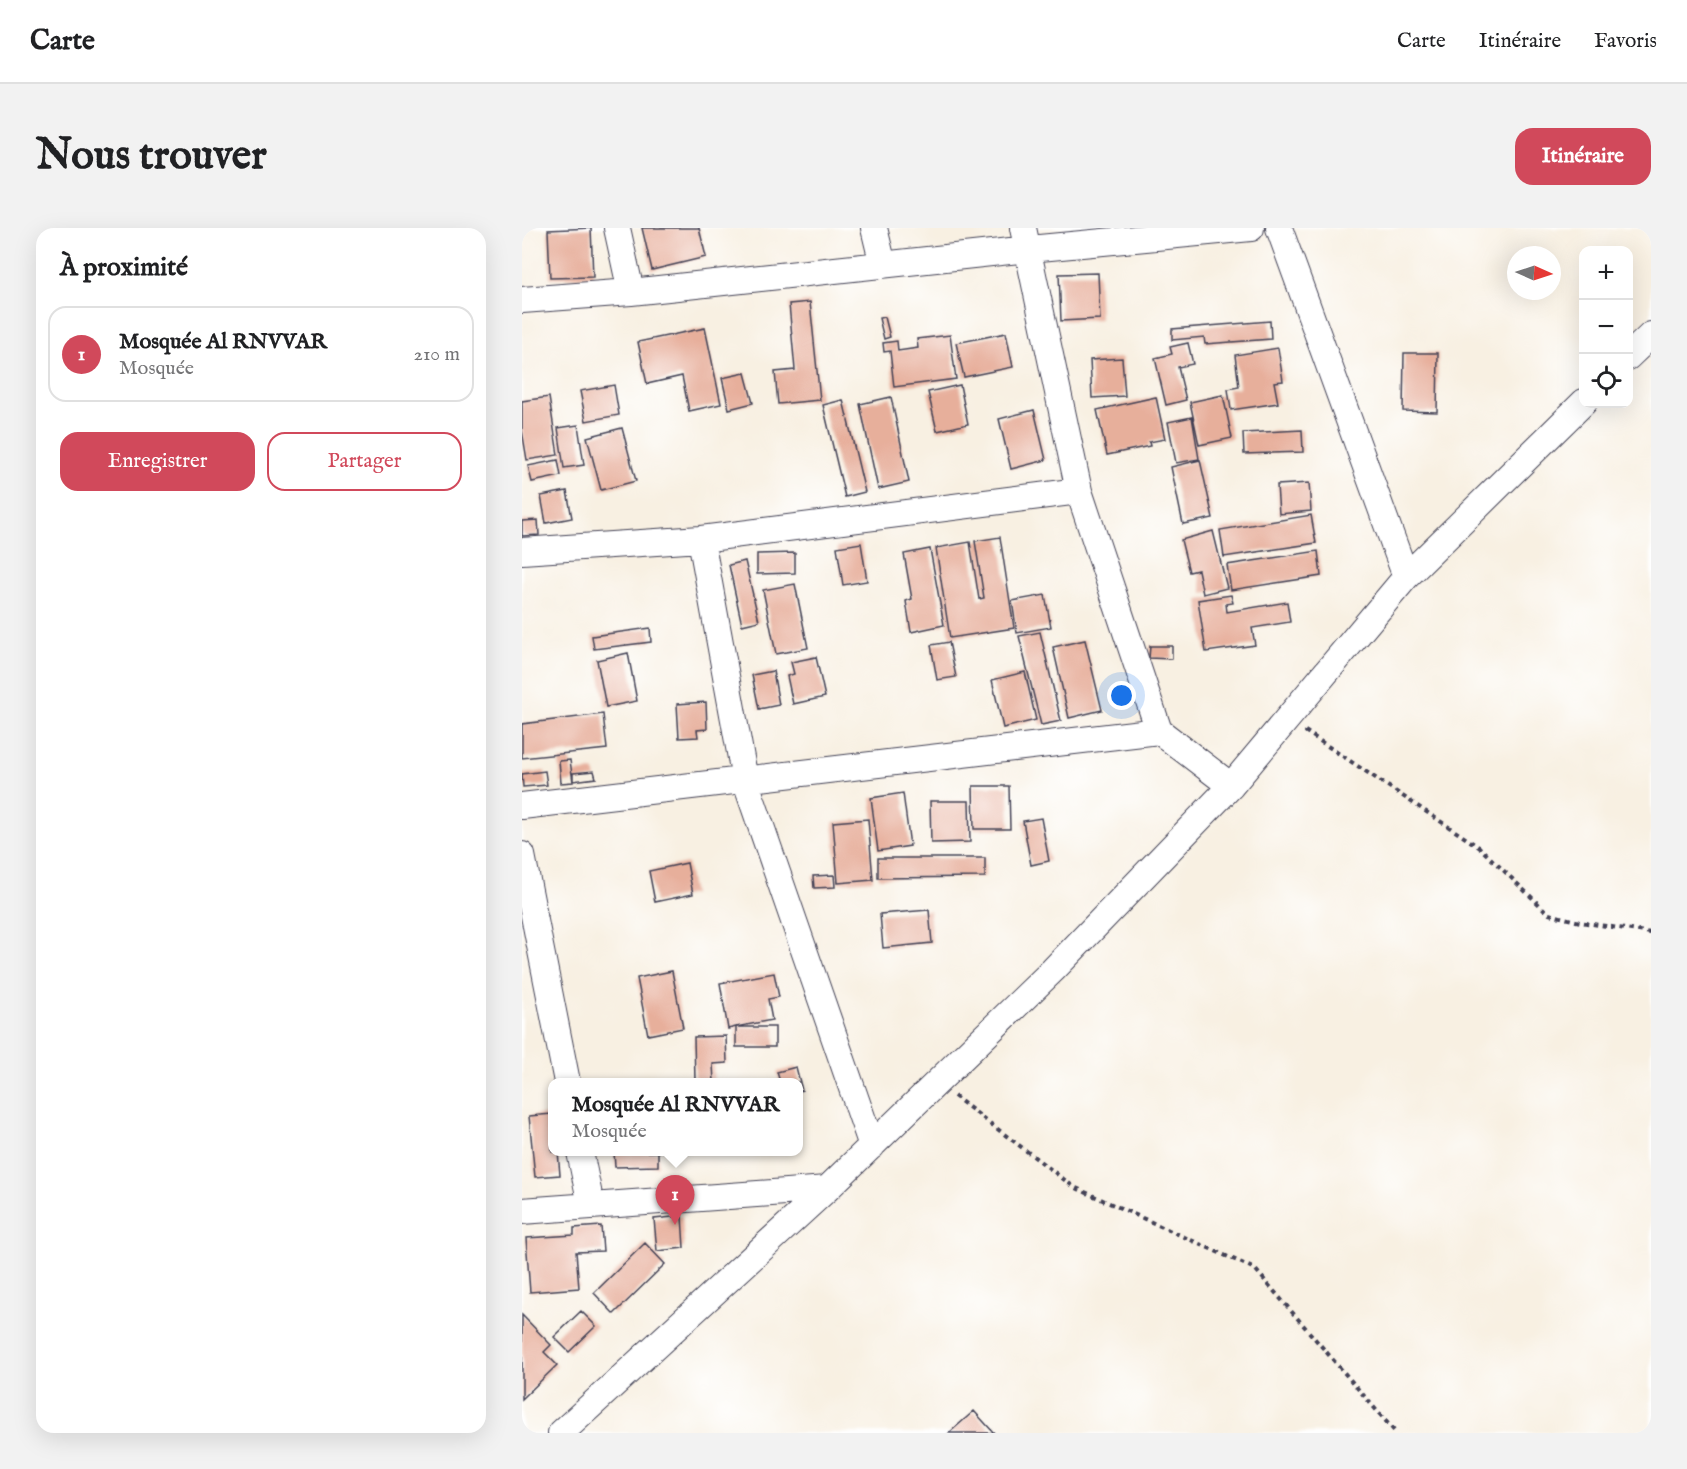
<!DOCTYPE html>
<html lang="fr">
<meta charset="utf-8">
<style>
:root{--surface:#fff;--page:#f2f2f2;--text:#202124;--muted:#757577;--line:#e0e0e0;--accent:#d1495b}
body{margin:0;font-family:"IM FELL English",serif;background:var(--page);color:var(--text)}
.controls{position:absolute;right:18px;top:18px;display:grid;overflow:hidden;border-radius:12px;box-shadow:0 6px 24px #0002}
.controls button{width:54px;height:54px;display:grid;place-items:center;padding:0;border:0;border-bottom:2px solid var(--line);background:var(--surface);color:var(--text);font:30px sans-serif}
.compass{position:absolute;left:985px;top:18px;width:54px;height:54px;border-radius:50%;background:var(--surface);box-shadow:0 6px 24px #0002;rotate:93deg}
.you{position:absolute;left:600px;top:468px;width:21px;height:21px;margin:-15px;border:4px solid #fff;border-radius:50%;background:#1a73e8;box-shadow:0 0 0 9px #1a73e833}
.badge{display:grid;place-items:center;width:39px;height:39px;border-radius:50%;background:var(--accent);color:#fff;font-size:20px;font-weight:700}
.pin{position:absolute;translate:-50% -50px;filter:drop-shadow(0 2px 3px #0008)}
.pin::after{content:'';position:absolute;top:32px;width:21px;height:18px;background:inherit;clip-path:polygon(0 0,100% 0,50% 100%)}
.popup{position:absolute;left:26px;top:850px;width:255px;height:78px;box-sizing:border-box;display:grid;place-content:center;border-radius:12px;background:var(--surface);filter:drop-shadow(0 2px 4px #0005);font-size:20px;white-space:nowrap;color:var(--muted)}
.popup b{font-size:22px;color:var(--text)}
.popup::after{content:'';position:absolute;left:50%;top:100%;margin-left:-12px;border:12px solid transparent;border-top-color:var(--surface)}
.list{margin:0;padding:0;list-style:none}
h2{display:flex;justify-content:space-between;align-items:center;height:78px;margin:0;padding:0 24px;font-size:26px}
h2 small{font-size:20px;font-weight:400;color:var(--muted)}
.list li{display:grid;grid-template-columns:39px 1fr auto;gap:18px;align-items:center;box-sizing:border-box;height:96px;margin:0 12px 12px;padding:0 12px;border:2px solid var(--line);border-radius:18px}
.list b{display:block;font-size:22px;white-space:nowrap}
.list p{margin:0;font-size:20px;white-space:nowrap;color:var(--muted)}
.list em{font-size:20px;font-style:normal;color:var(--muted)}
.actions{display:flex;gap:12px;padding:18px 24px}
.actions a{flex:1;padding:14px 0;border:2px solid var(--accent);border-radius:18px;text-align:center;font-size:21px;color:var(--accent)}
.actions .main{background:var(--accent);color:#fff}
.icon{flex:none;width:33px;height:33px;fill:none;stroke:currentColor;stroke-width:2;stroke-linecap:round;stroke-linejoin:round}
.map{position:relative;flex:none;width:1129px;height:1205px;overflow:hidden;border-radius:18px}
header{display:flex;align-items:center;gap:36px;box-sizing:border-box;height:84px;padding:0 30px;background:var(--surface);border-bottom:2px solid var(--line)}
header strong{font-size:28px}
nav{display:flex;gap:33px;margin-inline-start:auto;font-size:21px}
.intro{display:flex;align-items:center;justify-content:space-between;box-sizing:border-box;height:144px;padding:0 36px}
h1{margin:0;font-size:42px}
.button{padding:15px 27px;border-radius:18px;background:var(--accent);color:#fff;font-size:21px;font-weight:700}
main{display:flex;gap:36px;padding:0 36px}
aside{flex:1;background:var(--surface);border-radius:18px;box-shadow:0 6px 24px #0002}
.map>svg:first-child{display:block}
.building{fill:#e7af9b}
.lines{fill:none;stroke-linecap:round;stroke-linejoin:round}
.street-casing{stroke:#424154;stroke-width:28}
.path{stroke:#424154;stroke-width:4;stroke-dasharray:4.5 4.5;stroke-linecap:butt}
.street{stroke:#fff;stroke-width:26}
</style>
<header>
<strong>Carte</strong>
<nav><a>Carte</a><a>Itinéraire</a><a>Favoris</a></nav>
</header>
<div class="intro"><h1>Nous trouver</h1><a class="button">Itinéraire</a></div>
<main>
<aside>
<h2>À proximité<small></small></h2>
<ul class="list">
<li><span class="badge">1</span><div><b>Mosquée Al RNVVAR</b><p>Mosquée</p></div><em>210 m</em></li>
</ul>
<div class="actions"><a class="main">Enregistrer</a><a>Partager</a></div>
</aside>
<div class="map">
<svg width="1129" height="1205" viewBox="0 0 1129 1205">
<rect width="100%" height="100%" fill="#fff"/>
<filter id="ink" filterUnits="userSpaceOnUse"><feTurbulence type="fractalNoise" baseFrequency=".0167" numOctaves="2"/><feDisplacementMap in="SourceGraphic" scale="12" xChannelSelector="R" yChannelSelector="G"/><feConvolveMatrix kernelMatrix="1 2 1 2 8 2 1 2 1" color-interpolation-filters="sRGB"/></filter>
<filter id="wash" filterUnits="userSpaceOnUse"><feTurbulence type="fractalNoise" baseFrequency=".008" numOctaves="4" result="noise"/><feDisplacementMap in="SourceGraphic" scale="24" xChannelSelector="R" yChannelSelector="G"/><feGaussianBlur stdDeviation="1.35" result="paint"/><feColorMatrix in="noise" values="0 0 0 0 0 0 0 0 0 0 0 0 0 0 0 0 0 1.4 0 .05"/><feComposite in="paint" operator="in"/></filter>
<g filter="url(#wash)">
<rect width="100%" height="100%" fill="#f8f0e2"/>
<g id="blocks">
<path class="building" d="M69,0l2,49 -43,1 -2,-48z
M120,0h57l7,29 -54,13z
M576,45l2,46 -39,2 -2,-47z
M288,74l10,98 -42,4 -3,-32 20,-2 -6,-66z
M363,89l5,20 -6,2 -5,-21z
M748,93l1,18 -66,5 -1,-7 -32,3v-11z
M183,100l16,76 -32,7 -7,-35 -35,8 -9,-42z
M484,105l7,34 -49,10 -8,-34z
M428,107l6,44 -62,8 -4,-36 -6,1 -1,-9 14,-2 1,10 20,-3 -1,-9z
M666,115l5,21 -15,3 8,33 -20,5 -11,-47 17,-4 -2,-7z
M756,120l5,33 -9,1 4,21 -47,7 -3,-21 11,-2 -4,-32z
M882,125h34l-1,59 -34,-1z
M600,130l3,38 -33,2 -2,-38z
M223,145l8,30 -24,6 -7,-31z
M92,157l5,30 -33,6 -6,-30z
M438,157l8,39 -31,7 -9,-39z
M701,167l9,43 -33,7 -9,-43z
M27,169l9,58 -31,5 -5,-30v-29z
M369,169l18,85 -31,7 -18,-85z
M634,169l9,42 -16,3 1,4 -43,9 -10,-45z
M321,172l22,92 -20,5 -22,-92z
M512,182l12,50 -35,9 -12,-50z
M670,189l7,42 -23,4 -8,-41z
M56,197l6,40 -20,3 -6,-40z
M100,200l14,53 -35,9 -14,-53z
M780,202l1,22 -59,2 -1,-21z
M36,232l3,16 -29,6 -4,-16z
M678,232l13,58 -30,6 -12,-57z
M787,255l2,28 -32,3 -2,-29z
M45,263l5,27 -26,5 -5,-27z
M789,287l5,28 -92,14 -4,-27z
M16,292l1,15 -17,1v-15z
M691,303l14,57 -24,6 -5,-24 -9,2 -8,-32z
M478,309l14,91 -64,10 -14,-90 34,-6 9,57 5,-1 -9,-57z
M339,315l6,38 -24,4 -6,-38z
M408,321l14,76 -33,7 -5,-31 6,-2 -8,-45z
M796,323l3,25 -90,14 -4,-25z
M273,325v20l-38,1v-20z
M223,333l14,60 -17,4 -13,-60z
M273,356l13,64 -32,6 -13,-64z
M523,367l6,32 -34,6 -5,-32z
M709,367l2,8 -7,1 1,8 60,-10 3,20 -38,6 3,17 -49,7 -8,-52z
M128,400l1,14 -57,7 -2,-13z
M518,404l21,89 -20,4 -22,-89z
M563,412l17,70 -33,8 -16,-71z
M427,414l7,35 -19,3 -6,-35z
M628,418h22v13l-23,-1z
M106,425l9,48 -31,6 -9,-47z
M294,429l9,40 -32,7 -6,-28 7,-2 -3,-12z
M251,443l6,34 -20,4 -7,-34z
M503,444l11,48 -33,8 -11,-48z
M184,474l1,27 -10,1 1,7 -19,1 -2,-34z
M81,486l4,35 -85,9v-34z
M48,532l3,22 -12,1 -2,-22z
M23,543l2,14 -24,2 -1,-13z
M72,543l2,7 -23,3v-8z
M451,558h36l1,43h-36z
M381,565l7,53 -32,5 -7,-53z
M408,573h39l1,41 -39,1z
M519,590l8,43 -18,4 -8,-44z
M346,591l5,61 -35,3 -5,-61z
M356,630h107v19l-107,1z
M165,635l6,31 -38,8 -6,-31z
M312,647l1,12 -21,1 -1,-12z
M407,682l3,33 -49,5 -3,-34z
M150,743l11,57 -35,7 -11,-57z
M252,745l5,24 -11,2 4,21 -36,7h39v20h-39v-20l-8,2 -8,-46z
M204,808l1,27 -14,1 1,18h-19l-1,-45z
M274,839l6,23 -4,2v-10h-18l-3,-10z
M30,886v38h6l2,23 -25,2 -6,-61z
M92,924h44v14l-43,1z
M160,988l2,32 -27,3 -3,-32z
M79,998l2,25 -27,1 3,36 -49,4 -4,-54 48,-3v-7z
M123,1015l20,21 -51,50 -20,-21z
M59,1083l15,15 -27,26 -15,-15z
M0,1087l29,30 -7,7 13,13 -35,34z
M452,1183l20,22h-45z"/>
</g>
</g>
<g filter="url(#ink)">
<use href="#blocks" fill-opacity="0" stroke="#424154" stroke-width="1.5"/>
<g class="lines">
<defs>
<path id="street" d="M95,0l14,64
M352,0l9,37
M501,0l56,263 80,240 72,55
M757,0l127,349
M0,72l109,-8 398,-43 222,-21
M1106,129l23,-22
M179,311l44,241 127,366
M0,323l179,-12 378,-48
M0,578l637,-75
M0,627l45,227
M58,924l11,53
M0,983l305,-22
M39,1205l266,-244 226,-219 178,-184 175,-209 178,-175"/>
</defs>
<use href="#street" class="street-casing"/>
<path class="path" d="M783,503l174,116 70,67 31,8 71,11
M432,868l120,91 181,82 141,164"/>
<use href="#street" class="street"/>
</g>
</g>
</svg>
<div class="controls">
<button>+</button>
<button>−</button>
<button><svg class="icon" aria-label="locate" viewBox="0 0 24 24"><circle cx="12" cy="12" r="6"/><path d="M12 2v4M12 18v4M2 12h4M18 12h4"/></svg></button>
</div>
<svg class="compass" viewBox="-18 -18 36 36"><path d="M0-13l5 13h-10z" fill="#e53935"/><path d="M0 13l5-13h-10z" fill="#757577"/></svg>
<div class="you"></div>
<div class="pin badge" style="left:153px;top:997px">1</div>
<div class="popup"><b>Mosquée Al RNVVAR</b>Mosquée</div>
</div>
</main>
